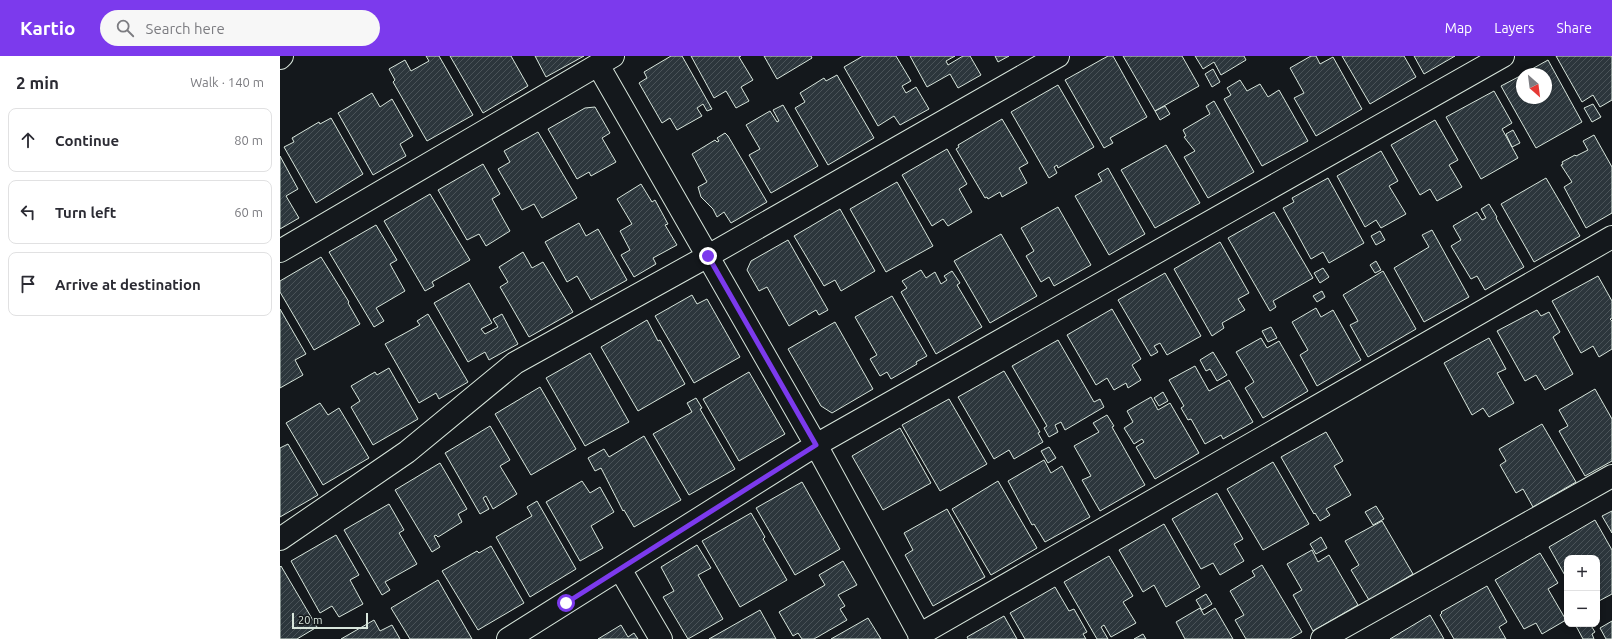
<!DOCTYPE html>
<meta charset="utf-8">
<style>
:root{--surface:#fff;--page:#f7f7f7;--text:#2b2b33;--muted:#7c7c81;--line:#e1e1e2;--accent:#7c3aed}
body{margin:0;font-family:Ubuntu,sans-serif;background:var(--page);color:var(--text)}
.controls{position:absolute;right:12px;bottom:12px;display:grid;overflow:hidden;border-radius:8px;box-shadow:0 2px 6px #0003}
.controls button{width:36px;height:36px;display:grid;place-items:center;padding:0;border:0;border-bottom:1px solid var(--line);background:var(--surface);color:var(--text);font:20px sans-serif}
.compass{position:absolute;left:1236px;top:12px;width:36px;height:36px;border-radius:50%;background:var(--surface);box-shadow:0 2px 6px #0003;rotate:152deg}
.scale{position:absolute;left:12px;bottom:10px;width:76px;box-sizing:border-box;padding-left:4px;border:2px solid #d8e6dc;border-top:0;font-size:11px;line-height:14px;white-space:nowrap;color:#d8e6dc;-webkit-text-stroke:3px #14181c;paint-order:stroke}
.stop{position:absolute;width:12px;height:12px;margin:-9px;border:3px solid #7c3aed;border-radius:50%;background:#fff}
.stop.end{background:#7c3aed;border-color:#fff;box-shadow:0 1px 4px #0008}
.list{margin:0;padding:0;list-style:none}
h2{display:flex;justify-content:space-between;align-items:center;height:52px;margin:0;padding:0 16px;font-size:17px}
h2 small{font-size:13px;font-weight:400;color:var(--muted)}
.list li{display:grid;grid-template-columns:26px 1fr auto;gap:12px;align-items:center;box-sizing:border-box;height:64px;margin:0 8px 8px;padding:0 8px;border:1px solid var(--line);border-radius:8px}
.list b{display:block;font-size:15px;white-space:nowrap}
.list em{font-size:13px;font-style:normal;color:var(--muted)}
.icon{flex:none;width:22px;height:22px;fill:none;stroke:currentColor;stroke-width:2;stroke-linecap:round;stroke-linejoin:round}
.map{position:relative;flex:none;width:1332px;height:583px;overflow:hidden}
header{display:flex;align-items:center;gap:24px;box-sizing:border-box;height:56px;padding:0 20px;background:var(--accent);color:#fff}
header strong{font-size:19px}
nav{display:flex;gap:22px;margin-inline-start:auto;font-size:14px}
.search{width:280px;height:36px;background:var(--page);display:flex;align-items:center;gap:10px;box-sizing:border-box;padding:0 14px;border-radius:22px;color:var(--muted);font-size:15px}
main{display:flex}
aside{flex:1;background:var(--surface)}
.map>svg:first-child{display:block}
.building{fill:url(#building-hatch);stroke:#d8e6dc}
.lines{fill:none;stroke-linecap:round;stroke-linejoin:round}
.minor-casing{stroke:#d8e6dc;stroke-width:24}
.minor{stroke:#14181c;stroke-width:22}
.route{stroke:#7c3aed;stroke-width:5}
</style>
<header>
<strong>Kartio</strong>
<div class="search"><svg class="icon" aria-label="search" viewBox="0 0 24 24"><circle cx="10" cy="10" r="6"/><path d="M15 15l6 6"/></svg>Search here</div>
<nav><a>Map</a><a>Layers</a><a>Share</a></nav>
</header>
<main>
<aside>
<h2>2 min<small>Walk · 140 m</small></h2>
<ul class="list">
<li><svg class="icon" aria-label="ahead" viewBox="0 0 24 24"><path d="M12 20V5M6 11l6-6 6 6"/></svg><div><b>Continue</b></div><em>80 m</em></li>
<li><svg class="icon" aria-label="left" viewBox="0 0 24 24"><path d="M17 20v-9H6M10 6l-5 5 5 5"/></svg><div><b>Turn left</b></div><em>60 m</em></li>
<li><svg class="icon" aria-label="arrive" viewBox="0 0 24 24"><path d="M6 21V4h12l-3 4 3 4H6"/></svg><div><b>Arrive at destination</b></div></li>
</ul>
</aside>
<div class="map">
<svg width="1332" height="583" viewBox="0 0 1332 583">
<defs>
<pattern id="building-hatch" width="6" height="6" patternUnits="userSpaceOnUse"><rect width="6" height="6" fill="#2c363c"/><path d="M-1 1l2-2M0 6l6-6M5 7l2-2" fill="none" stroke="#4a5358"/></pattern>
</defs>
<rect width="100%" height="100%" fill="#14181c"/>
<path class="building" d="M146,0h13l34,59 -46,26 -34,-59 2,-2 -6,-11 16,-9 6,11 18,-10z
M170,0h61l17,30 -45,27z
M255,0h49l-38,21z
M391,0h11l30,53 -5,2 -4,-7 -6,4 5,8 -25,14 -7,-12 -8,5 -23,-40 8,-5 -3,-6z
M411,0h50l-2,1 14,23 -12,7 8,14 -13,7 -10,-17 -12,7z
M484,0h47l1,2 -35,21z
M583,0h33l15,25 -9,5 4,7 10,-6 13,22 -29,16 -6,-9 -16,10 -34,-59z
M630,0h45l-9,5 2,4 15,-9h7l11,19 -23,13 -8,-14 -23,13z
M715,0h14l-11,6z
M828,0h5l34,61 -37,21 3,5 -9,5 -39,-68z
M843,0h59l17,30 -44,25z
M915,0h49l2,4 -25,15 -7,-13 -11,7z
M1031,0h5l4,8 13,-7 29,52 -46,27 -22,-38 10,-5 -14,-25z
M1062,0h62l12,21 -46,27z
M1134,0h41l-31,18z
M1276,0h56v44l-12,7 -7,-12 -11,7z
M1268,4l34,62 -46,26 -35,-62 21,-11v23h24v-24h-23z
M933,13l7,13 -8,5 -7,-13z
M557,19l37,63 -46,27 -33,-57 10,-6 -5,-9 24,-15 2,3z
M960,24l7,11 13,-7 8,13 11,-7 29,51 -46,25 -38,-67 7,-4 -4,-7z
M778,29l36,62 -36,21 -1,-3 -3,2 3,6 -8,5 -38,-66z
M1214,35l18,32 -10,6 16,29 -37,21 -35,-62z
M92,37l8,14 12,-8 21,37 -13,8 6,12 -33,19 -35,-62z
M934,45l40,71 -46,26 -24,-41 11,-6 -11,-14 2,-1 -3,-6 27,-16 -4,-8z
M1313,48l8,13 -9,5 -8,-14z
M503,49l35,61 -47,27 -22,-38 11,-6 -14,-24 24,-14 7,11 2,-1 -6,-11z
M885,50l5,8 -10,6 -5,-9z
M315,51l15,26 -8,5 14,24 -25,14 -2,-4 -12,7 -29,-50 37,-21z
M51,62l32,56 -47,29 -32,-56 10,-5 -2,-4 27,-16 1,2z
M722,63l26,44 -9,5 8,15 -25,14 -2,-5 -12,7 -1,-2 -2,1 -29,-49 3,-2 -1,-2z
M1155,64l23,40 -9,5 13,22 -25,14 -7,-12 -10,6 -29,-50z
M1233,74l7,13 -8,4 -6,-13z
M258,76l39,66 -35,20 -8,-14 -12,6 -24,-41 12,-7 -6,-11z
M445,77l3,3 39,66 -36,21 -7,-11 -7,5 -4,-8 -12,-12 -3,-10 9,-5 -15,-28 23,-14 2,2 2,-1 -2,-3z
M1314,79l18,32v46l-26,15 -22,-41 8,-5 -11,-17 2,-1 -1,-2 13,-7 1,1 12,-6 -5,-9z
M886,89l34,58 -45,25 -34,-58z
M667,93l20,35 -8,5 13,23 -24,14 -5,-7 -11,7 -30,-51z
M1101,95l17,30 -9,5 17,28 -25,14 -5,-8 -11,7 -28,-51z
M0,100l18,33 -12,7 13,22 -19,11z
M203,108l17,30 -8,5 18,32 -24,15 -7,-12 -12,6 -29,-50z
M828,112l37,66 -36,21 -34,-59 27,-15 -4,-7z
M1048,122l36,65 -35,20 -6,-11 -12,7 -28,-51 11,-6 -2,-4z
M1266,122l34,58 -46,26 -33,-58z
M617,126l36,64 -47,26 -36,-63z
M361,128l11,18 3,-2 13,24 -3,1 12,20 -24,13 3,6 -22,13 -13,-22 9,-5 -10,-19 12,-7 -15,-25z
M150,138l40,66 -38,22 2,4 -9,5 -41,-70z
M1209,148l8,13 -1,1 28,49 -39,23 -8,-14 -6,3 -20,-33 10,-6 -8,-14 24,-14 5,8 4,-2 -5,-9z
M778,151l33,58 -37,21 -5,-9 -8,5 -15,-26 8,-5 -13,-23z
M560,153l35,62 -34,20 -6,-11 -11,6 -30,-50z
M994,156l39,66 -40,23 3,6 -6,4 -42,-73z
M299,167l7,13 12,-7 29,51 -36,20 -14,-24 -10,6 -22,-40z
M96,169l21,35 -7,4 15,27 -29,17 8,13 -10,6 -45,-75z
M1152,174l37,67 -45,25 -30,-54 35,-21 -7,-12z
M1100,175l5,9 -9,5 -5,-9z
M721,178l36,62 -47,27 -36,-62z
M508,184l40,70 -9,5 -3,-5 -27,16 -22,-39 -8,4 -12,-21 4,-9z
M940,186l29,51 -11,6 7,11 -23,13 2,5 -12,8 -38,-67z
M243,196l9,16 11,-6 30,50 -44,25 -29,-50 8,-5 -9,-15z
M41,201l28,45 -1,1 12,21 -46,26 -34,-58v-11z
M1096,205l5,9 -6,3 -5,-8z
M1043,212l6,9 -9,6 -6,-10z
M641,214l5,8 9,-6 6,12 6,-4 -3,-4 8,-5 8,12 -3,2 25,42 -46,27 -35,-62 6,-4 -5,-7z
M1103,215l33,58 -48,28 -18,-32 8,-4 -15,-26z
M885,217l36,63 -34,19 -7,-12 -6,3 4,6 -7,4 -33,-56z
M1318,220l14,25v17l-2,1 2,2v28l-13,8 -6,-11 -12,7 -29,-52z
M189,227l23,40 -11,6 4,5 13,-7 -5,-8 9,-5 16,30 -29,16 -4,-8 -17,10 -34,-59z
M1042,235l3,6 -8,5 -4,-6z
M412,239l5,9 10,-5 33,58 -46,26 -39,-67z
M612,240l35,60 -11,6 1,2 -26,15 -4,-7 -7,4 -10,-17 7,-4 -22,-38z
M1036,252l5,9 12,-7 28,50 -44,26 -17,-31 8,-5 -16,-28z
M0,253l26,45 -11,6 8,15 -23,13z
M832,253l29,50 -9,6 9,15 -13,8 -2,-5 -12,7 -7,-12 -11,7 -29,-50z
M1257,254l4,6 8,-4 11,20 -7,5 20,37 -28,16 -9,-15 -11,6 -28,-50z
M148,258l40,68 -29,17 -3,-6 -17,10 -34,-59 35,-19 -3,-4z
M367,264l11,21 2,-1 25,44 -47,27 -37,-64z
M555,266l38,67 -41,24 -11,-7 -33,-57z
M991,271l6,11 -9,4 -6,-11z
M981,282l6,10 12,-7 29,50 -45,27 -18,-30 9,-6 -18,-30z
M1209,282l17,31 -9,4 17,30 -25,14 -6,-9 -11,7 -28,-52z
M778,284l36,62 6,-3 4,8 -39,23 -4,-8 -6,3 3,7 -9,5 -5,-9 3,-2 -35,-60z
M933,296l14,23 -10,6 -7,-12 -4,2 -6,-11z
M310,297l39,69 -44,24 -39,-68z
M915,310l14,25 20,-11 24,42 -30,17 -2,-4 -16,9 -14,-25 -3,1 -7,-12 3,-2 -15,-26z
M109,312l29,51 -45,26 -22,-38 9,-6 -9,-15 24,-14 2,3z
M724,315l36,61 -2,1 5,9 -29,17 -5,-9 -15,9 -36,-62z
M469,316l36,62 -46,27 -36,-62z
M260,331l36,62 -45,26 -36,-61z
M1315,333l17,30v42l-27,15 -26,-45 9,-5 -9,-16z
M883,336l5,9 -9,5 -5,-8z
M871,341l7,13 12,-7 29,50 -44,26 -19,-32 8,-5 -2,-3 -8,5 -10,-16 9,-6 -6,-11z
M416,342l6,10 -2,1 35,60 -46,26 -36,-61 39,-22 -5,-9z
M669,343l38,65 -47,27 -38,-66z
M40,347l8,12 11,-7 30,50 -46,27 -37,-62z
M827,359l7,11 -2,1 33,58 -45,26 -18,-31 9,-4 -17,-30 25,-14 -6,-9z
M1262,368l34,58 -43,25 -10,-18 -7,4 -16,-28 6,-4 -7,-12z
M210,370l20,34 -10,6 17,28 -24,15 -7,-13 -3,2 6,11 -9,5 -35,-61z
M620,372l31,55 -48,27 -31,-54z
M1046,376l17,29 -9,5 17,29 -25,14 4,6 -10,6 -5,-8 -1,1 -33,-57z
M364,380l37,64 -47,27 -10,-17 -1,1 -22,-43 -6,3 -7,-13 16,-9 5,8z
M8,388l30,51 -38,22v-69z
M769,391l7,11 -8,5 -7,-12z
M764,404l7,13 11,-7 28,51 -45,25 -11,-18 -2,1 -24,-44z
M993,406l36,62 -46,26 -36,-61z
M160,407l27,46 -9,5 4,8 -24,15 -2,-2 -2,1 6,11 -8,5 -37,-62z
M302,425l8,12 10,-6 14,25 -23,14 12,22 -23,13 -34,-59z
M718,425l39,67 -46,27 -39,-66z
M522,426l38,67 -45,26 -39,-67z
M937,437l26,46 -9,5 10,17 -24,14 -7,-12 -12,6 -29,-50z
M257,445l39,68 -46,28 -34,-60 36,-21 -5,-9z
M109,448l15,26 -5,3 18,31 -32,18 5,8 -8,5 -38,-65z
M1096,450l8,13 -11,6 -8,-13z
M667,453l38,68 -52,29 -28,-51 8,-5 -9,-17z
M1332,455v22l-10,-17z
M471,457l14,24 -2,2 24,41 -47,27 -38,-66z
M1315,464l17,30v44l-15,8v-44h-30v21l-18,-32z
M1102,465l31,53 -44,26 -18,-30 8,-5 -14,-24z
M884,468l36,63 -34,20 -12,-22 -11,7 -24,-42z
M56,479l23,40 -9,5 13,24 -24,13 -7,-11 -12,7 -29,-52z
M1041,481l6,11 -11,6 -6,-10z
M417,489l14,23 -13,7 25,44 -35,20 -25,-42 11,-6 -13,-24z
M211,490l33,57 -46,27 -36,-59 35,-20 2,2z
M1032,494l6,12 11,-7 29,50 -45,26 -20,-36 9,-5 -15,-26z
M1260,497l18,30 -10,6 18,31 -24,14 -6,-11 -12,6 -29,-49z
M829,500l24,40 -10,6 13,21 -25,14 -7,-12 -3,2 7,12h-11l-33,-57z
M563,505l14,24 -19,10 7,11 -5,3 7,11 -33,19h-12l-4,-6 -5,3 -14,-24 46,-27 -6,-10z
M982,509l40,67 -12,7h-44l-11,-19 9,-5 -14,-24 25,-15 -3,-5z
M1,510l36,61 -20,12h-17v-72z
M158,524l34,59h-62l-19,-31z
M1207,530l20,36 -8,5 7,12h-52l-14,-24 2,-2 -1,-1z
M775,531l14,24 5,-2 13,23 -4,2 3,5h-61l-15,-26z
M926,538l6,10 -10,6 -6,-10z
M920,552l4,7 11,-7 18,31h-48l-9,-17z
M480,554l16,29h-67z
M1150,559l14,24h-54z
M724,560l13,23h-49l-1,-2z
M588,562l13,21h-50z
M94,564l6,11 12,-6 8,14h-59z
M1332,565v18h-6l-6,-11z
M1300,568h10l5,8 -3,2 2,5h-11l-7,-13z
M341,569l7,12 6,-4 4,6h-40z
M863,578l3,5h-12z"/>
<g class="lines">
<defs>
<path id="minor" d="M0,2l2,-2
M318,9l218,380 106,194
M0,195l333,-195
M0,483l127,-87 108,-89 193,-107 350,-200
M340,513l41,70
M639,579l693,-398
M228,583l308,-194 687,-389
M1042,583l290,-163"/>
</defs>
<use href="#minor" class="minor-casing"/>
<use href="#minor" class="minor"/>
</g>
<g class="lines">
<path class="route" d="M286,547l250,-158 -108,-189"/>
</g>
</svg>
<div class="controls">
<button>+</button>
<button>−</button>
</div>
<svg class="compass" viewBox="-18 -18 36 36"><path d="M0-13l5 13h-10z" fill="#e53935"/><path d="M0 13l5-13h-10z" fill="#7c7c81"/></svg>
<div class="scale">20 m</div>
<div class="stop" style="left:286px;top:547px"></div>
<div class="stop end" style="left:428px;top:200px"></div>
</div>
</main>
